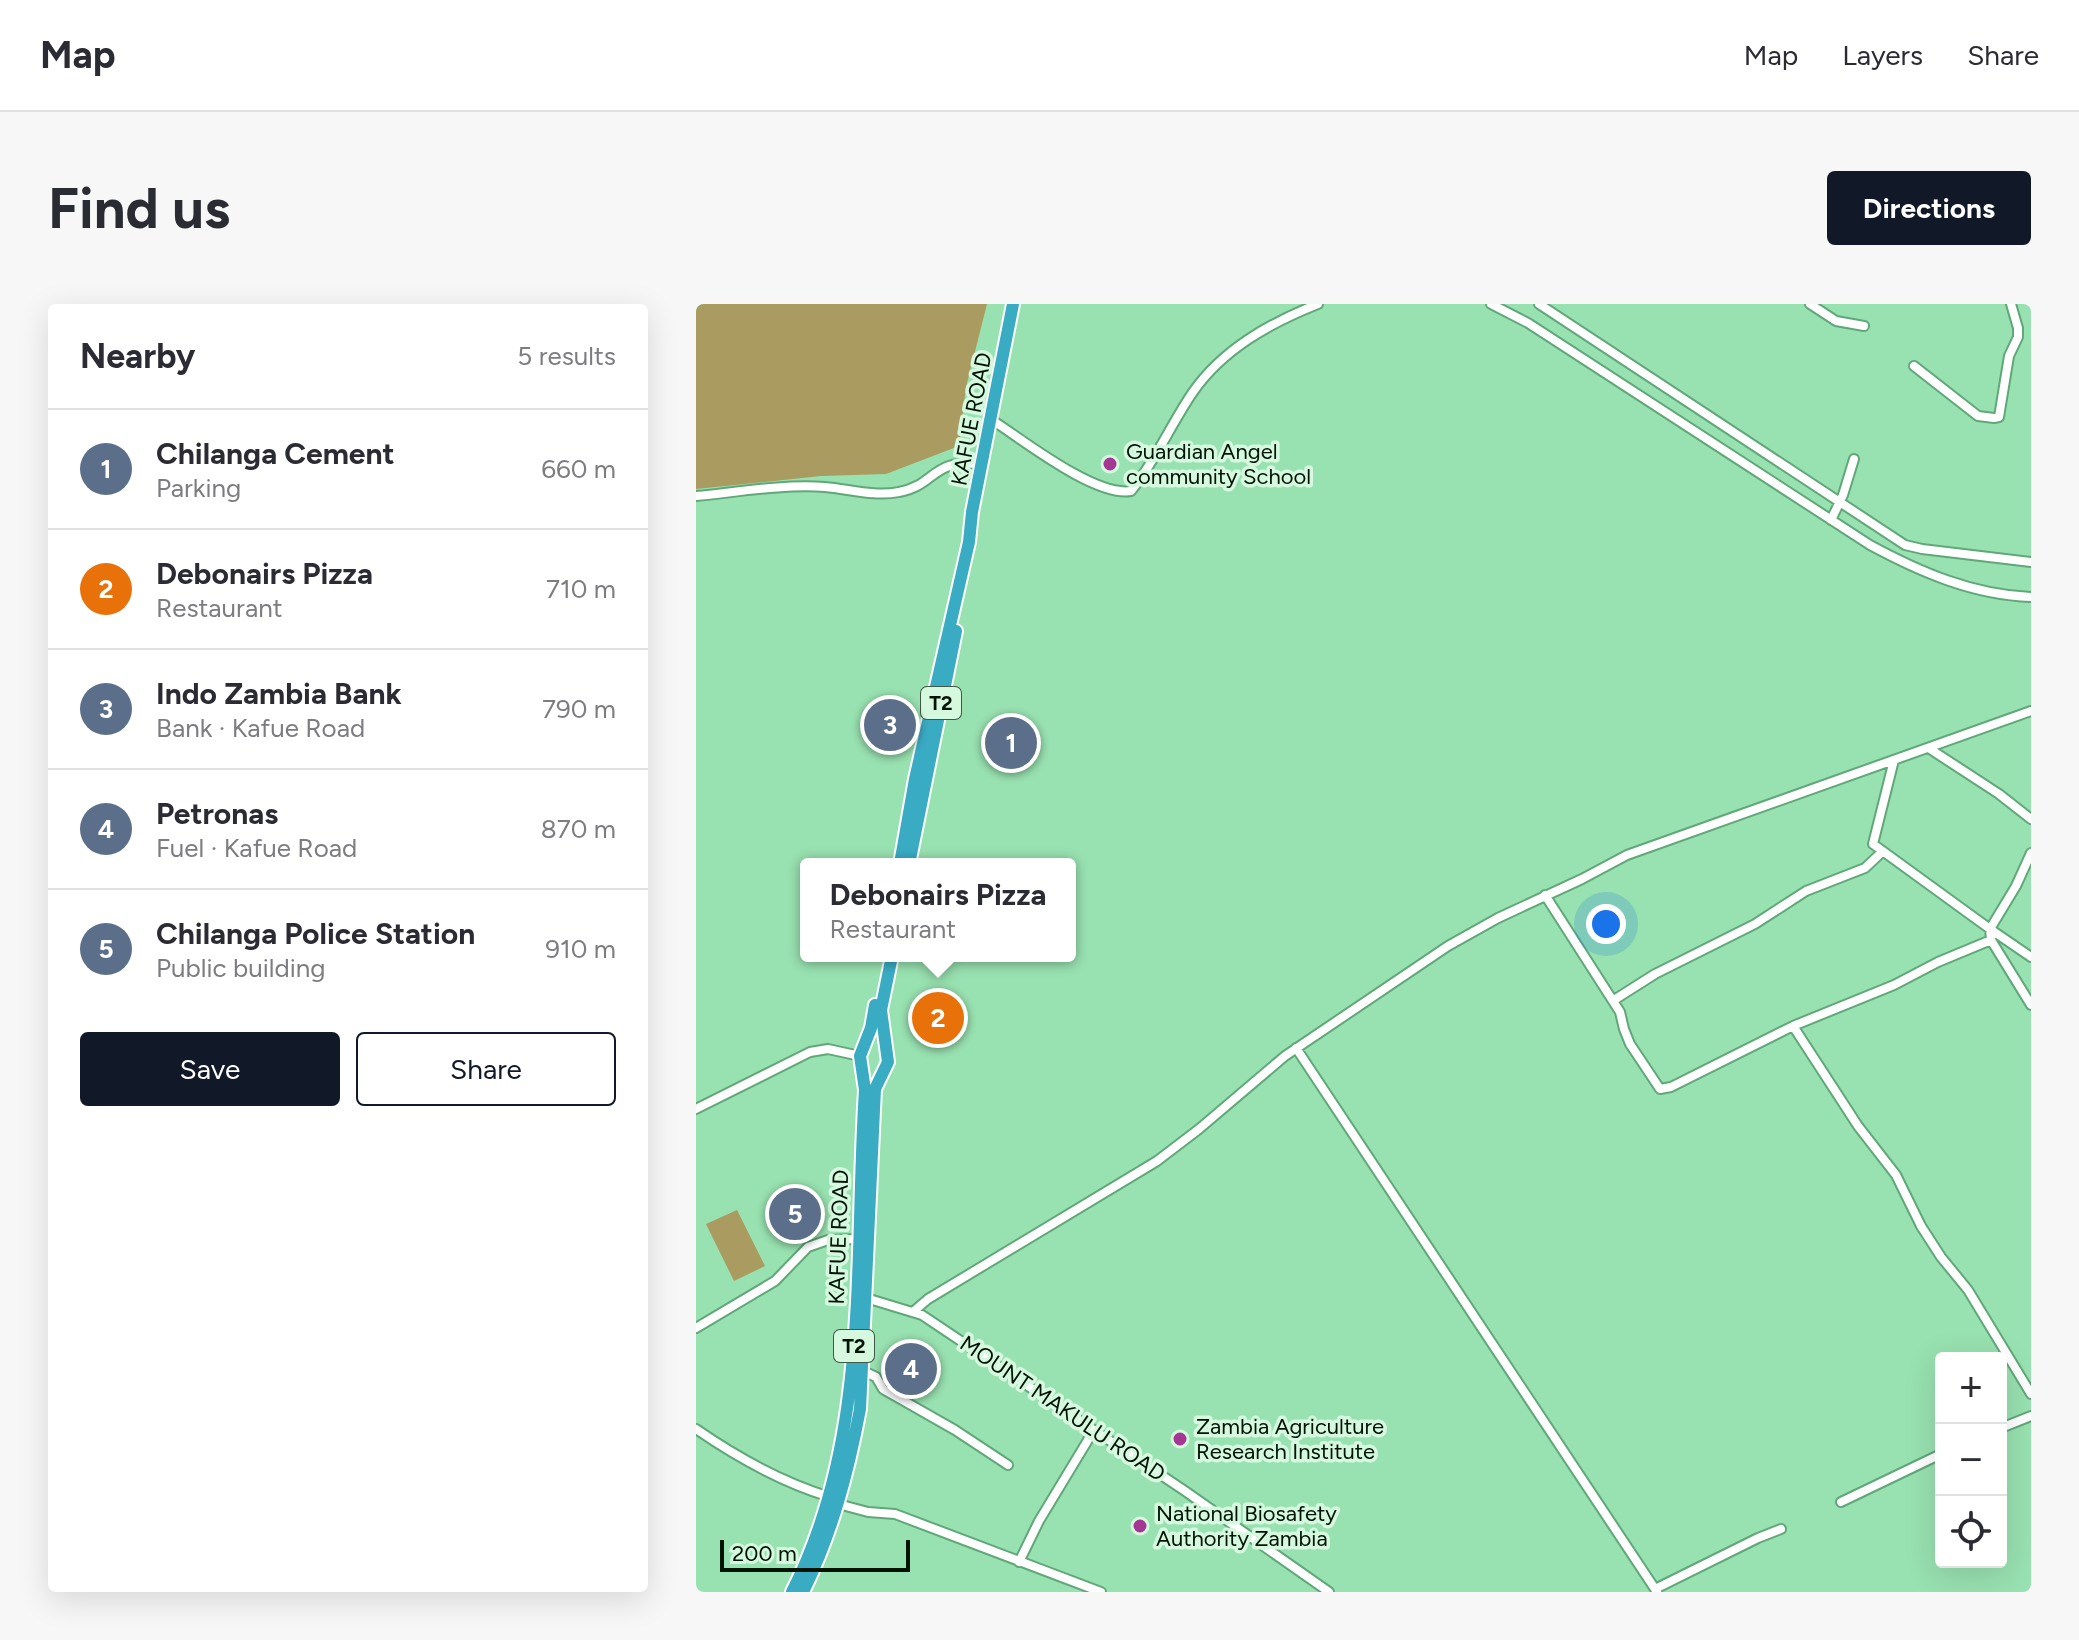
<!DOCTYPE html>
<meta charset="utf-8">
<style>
:root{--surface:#fff;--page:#f7f7f7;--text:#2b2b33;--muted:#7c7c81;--line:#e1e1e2;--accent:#111827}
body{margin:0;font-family:Figtree,sans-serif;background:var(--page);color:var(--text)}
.controls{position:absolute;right:24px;bottom:24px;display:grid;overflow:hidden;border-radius:8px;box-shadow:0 8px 32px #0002}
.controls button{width:72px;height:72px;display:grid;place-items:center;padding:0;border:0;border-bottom:2px solid var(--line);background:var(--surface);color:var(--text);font:40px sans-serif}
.scale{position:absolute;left:24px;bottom:20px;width:190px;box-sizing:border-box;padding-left:8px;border:4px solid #001405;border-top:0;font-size:22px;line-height:28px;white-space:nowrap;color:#001405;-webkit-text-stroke:6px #d5f8df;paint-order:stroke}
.you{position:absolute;left:910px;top:620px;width:28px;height:28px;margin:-20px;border:6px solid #fff;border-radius:50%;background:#1a73e8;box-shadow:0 0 0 12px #1a73e833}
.badge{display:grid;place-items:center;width:52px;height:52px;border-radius:50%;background:var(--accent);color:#fff;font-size:26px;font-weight:700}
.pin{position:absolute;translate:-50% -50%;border:4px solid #fff;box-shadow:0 2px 8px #0006}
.popup{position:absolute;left:104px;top:554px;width:276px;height:104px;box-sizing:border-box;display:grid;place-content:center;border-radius:8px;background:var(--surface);filter:drop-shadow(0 2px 6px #0005);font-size:26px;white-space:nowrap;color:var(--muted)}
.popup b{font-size:30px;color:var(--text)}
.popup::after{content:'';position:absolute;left:50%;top:100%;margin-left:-16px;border:16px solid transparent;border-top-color:var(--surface)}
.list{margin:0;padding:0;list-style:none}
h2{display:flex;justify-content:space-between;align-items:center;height:104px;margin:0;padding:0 32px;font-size:34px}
h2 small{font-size:26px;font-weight:400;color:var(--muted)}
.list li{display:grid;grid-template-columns:52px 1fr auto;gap:24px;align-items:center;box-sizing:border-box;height:120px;padding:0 32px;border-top:2px solid var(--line)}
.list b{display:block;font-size:30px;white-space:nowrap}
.list p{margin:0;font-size:26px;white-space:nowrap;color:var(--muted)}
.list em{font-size:26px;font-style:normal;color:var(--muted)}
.actions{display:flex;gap:16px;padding:24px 32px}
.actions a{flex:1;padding:18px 0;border:2px solid var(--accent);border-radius:8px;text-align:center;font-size:28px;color:var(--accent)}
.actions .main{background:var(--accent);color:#fff}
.icon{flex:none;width:44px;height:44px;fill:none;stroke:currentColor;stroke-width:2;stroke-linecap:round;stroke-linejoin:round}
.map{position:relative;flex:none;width:1335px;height:1288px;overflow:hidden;border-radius:8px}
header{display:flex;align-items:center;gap:48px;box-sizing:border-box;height:112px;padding:0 40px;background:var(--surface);border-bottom:2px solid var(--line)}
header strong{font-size:38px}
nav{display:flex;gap:44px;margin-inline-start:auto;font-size:28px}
.intro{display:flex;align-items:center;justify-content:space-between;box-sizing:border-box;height:192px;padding:0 48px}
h1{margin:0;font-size:56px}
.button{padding:20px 36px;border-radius:8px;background:var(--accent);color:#fff;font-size:28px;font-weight:700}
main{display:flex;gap:48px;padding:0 48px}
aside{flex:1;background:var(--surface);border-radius:8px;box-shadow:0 8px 32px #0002}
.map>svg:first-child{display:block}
.green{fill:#aa9b61}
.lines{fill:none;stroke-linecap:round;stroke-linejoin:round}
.minor-casing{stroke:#60a779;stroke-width:12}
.highway-casing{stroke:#fff;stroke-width:16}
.minor{stroke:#fff;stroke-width:8}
.highway{stroke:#39acc4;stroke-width:12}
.poi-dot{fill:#a53694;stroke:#d5f8df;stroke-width:3}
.labels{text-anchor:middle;stroke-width:7;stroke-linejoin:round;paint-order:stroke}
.shield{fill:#d5f8df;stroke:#405846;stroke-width:2}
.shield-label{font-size:20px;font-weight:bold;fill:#001405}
.street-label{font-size:22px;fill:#001405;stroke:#d5f8df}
.poi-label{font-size:22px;fill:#001405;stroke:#d5f8df;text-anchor:start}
</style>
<header>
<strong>Map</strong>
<nav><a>Map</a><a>Layers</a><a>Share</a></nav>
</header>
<div class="intro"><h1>Find us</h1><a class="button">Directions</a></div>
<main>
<aside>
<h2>Nearby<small>5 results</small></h2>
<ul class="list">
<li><span class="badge" style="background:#5c6f8a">1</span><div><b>Chilanga Cement</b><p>Parking</p></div><em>660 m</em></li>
<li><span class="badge" style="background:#e8710a">2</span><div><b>Debonairs Pizza</b><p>Restaurant</p></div><em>710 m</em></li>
<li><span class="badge" style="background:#5c6f8a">3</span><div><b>Indo Zambia Bank</b><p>Bank · Kafue Road</p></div><em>790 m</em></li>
<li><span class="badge" style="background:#5c6f8a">4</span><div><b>Petronas</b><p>Fuel · Kafue Road</p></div><em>870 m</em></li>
<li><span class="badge" style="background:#5c6f8a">5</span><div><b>Chilanga Police Station</b><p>Public building</p></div><em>910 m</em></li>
</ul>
<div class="actions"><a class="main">Save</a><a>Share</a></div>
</aside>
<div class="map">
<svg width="1335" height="1288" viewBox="0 0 1335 1288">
<rect width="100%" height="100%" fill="#98e1b0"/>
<path class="green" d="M0,0h291l-21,83 -7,59 -73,28 -65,2 -125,13z
M41,906l28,56 -31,15 -28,-57z"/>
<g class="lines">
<defs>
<path id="minor" d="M795,0l37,19 342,222c50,27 103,50 161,52
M843,0l366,241 17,4 109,13
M1114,0l26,17 28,5
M1218,62l64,50 16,2 5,-1 10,-61 9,-19v-9l-7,-24
M296,116c31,20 103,77 139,71 25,-31 40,-67 62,-99 30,-43 77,-69 125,-88
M0,192c42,-4 87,-12 129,-9 24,2 50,10 74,5 38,-7 32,-35 84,-27
M1135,216l12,-25 11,-36
M1234,445l69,45 32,25
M1335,549l-15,33 -26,43 41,28
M849,591l75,117 4,17 6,15 30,45 11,-2 122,-61 101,-41 44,-23 53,-22 -1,-11 -117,-85 21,-84
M1295,636l40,65
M918,696l41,-26 100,-50 51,-33 59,-23 17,-16
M1097,722l65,100 38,49 25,51 20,31 27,33 63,104
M600,744l361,544
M0,805l114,-57 18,-3 32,7
M170,994l56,17 263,176 144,101
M218,1007l14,-12 229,-138 42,-32 86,-73 163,-110 50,-28 84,-39 45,-24 404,-144
M0,1024l79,-47 33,-34 20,-7 30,-1
M167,1067l13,6 7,12 72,41 53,35
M1305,1124l30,-12
M0,1125c42,29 85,53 134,68
M1145,1198l100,-48
M142,1200l30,8 27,2 206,78
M323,1258l20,-41 55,-91
M959,1285l103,-51 23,-9"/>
<path id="highway" d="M204,560l15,-85 54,-237 3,-30 41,-208
M213,560l47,-233
M96,1288c79,-155 62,-333 73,-502l-5,-34 11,-28 4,-23
M107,1288c29,-59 45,-119 57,-183l15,-320 13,-27 -7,-52 11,-54"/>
</defs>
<use href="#minor" class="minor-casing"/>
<use href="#highway" class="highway-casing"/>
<use href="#minor" class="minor"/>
<use href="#highway" class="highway"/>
</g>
<g class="poi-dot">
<circle cx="414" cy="160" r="8"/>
<circle cx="484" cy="1135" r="8"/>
<circle cx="444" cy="1222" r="8"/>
</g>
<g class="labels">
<g class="shield">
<rect x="225" y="383" width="40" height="32" rx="6"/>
<rect x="138" y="1026" width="40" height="32" rx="6"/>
</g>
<g class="shield-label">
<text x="245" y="406">T2</text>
<text x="158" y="1049">T2</text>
</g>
<g class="street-label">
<text transform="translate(275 115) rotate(-79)" y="8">KAFUE ROAD</text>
<text transform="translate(142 933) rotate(-88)" y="8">KAFUE ROAD</text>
<text transform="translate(367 1104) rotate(34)" y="8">MOUNT MAKULU ROAD</text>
</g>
<g class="poi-label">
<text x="430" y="155">Guardian Angel<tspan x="430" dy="25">community School</tspan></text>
<text x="500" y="1130">Zambia Agriculture<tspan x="500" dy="25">Research Institute</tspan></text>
<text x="460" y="1217">National Biosafety<tspan x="460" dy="25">Authority Zambia</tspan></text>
</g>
</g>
</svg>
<div class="controls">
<button>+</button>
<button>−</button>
<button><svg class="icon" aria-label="locate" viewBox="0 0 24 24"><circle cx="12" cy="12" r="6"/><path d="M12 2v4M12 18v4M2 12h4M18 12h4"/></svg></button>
</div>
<div class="scale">200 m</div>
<div class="you"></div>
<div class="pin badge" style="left:315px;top:439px;background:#5c6f8a">1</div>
<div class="pin badge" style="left:242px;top:714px;background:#e8710a">2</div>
<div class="popup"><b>Debonairs Pizza</b>Restaurant</div>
<div class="pin badge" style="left:194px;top:421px;background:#5c6f8a">3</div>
<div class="pin badge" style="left:215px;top:1065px;background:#5c6f8a">4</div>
<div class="pin badge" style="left:99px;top:910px;background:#5c6f8a">5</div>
</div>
</main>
